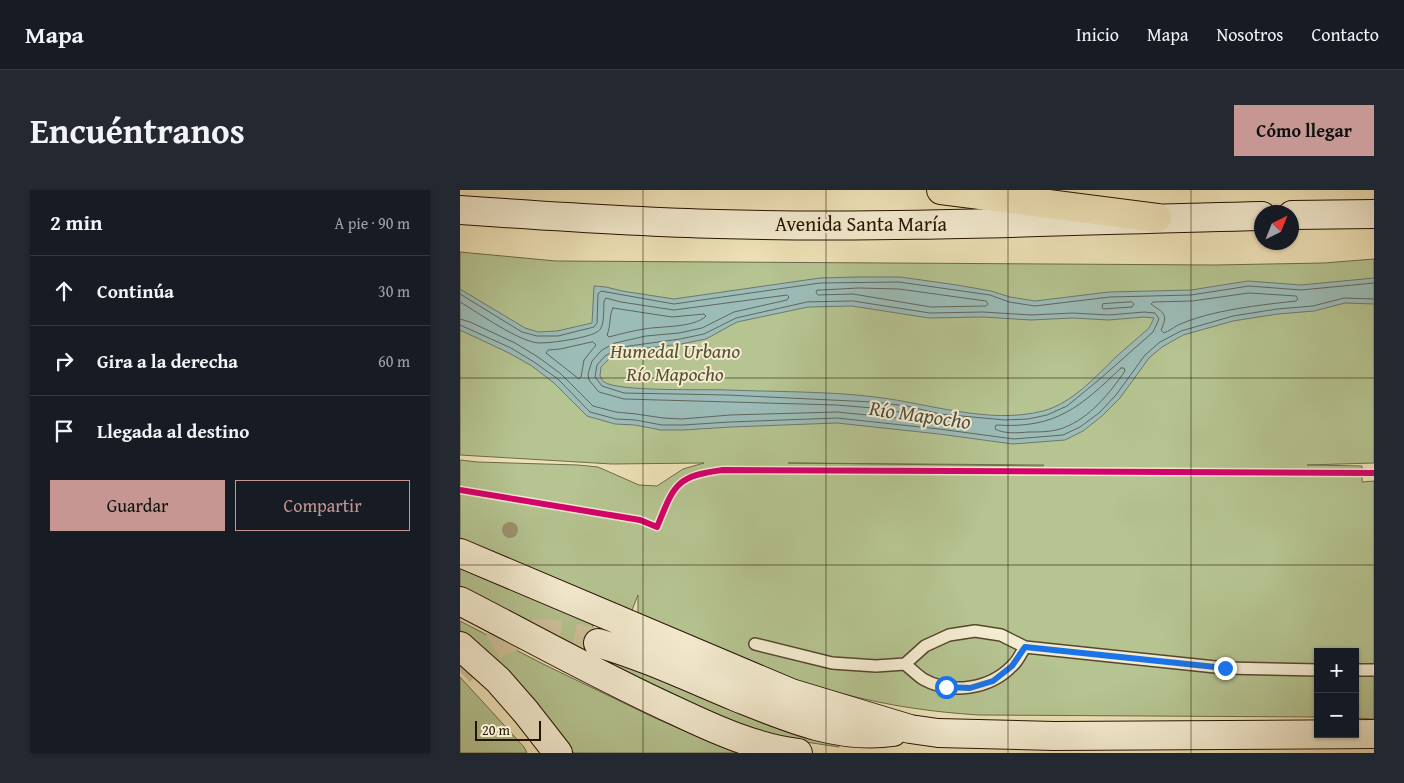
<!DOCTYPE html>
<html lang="es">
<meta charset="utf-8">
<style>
:root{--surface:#171b24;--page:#242831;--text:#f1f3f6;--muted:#9ea1a6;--line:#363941;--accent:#c59692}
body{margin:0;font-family:"Gentium Book Plus",serif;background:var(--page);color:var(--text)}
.controls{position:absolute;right:15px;bottom:15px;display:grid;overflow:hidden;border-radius:0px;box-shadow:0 1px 4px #0004}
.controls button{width:45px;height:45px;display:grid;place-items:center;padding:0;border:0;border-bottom:1px solid var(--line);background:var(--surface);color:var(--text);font:25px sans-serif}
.compass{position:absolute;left:794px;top:15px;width:45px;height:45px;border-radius:50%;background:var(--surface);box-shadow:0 1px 4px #0004;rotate:43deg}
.scale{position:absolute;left:15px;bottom:12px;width:66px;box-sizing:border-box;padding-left:5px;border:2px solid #251201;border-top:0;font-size:14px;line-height:18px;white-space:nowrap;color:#251201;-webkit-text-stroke:4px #f4ecd0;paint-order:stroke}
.stop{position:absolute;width:15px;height:15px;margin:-11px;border:4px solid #1a73e8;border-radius:50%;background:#fff}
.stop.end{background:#1a73e8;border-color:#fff;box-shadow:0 1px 5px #0008}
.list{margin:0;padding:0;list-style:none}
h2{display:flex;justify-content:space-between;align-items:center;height:65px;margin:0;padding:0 20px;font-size:21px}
h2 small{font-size:16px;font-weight:400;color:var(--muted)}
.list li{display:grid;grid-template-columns:32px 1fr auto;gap:15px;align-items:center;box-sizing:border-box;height:70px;padding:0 20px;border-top:1px solid var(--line)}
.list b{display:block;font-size:19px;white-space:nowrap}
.list em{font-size:16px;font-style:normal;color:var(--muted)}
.actions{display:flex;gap:10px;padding:15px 20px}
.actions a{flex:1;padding:11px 0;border:1px solid var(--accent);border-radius:0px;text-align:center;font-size:18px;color:var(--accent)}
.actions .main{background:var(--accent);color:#111}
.icon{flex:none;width:28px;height:28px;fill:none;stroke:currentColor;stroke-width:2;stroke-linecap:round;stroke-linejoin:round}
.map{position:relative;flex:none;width:914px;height:563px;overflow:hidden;border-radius:0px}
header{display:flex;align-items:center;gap:30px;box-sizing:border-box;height:70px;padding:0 25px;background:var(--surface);border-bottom:1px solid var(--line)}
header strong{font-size:24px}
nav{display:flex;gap:28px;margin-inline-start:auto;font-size:18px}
.intro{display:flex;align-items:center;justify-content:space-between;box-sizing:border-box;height:120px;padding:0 30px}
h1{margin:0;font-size:35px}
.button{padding:12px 22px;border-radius:0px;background:var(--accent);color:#111;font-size:18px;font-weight:700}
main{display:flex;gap:30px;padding:0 30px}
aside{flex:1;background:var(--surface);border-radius:0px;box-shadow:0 1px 4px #0004}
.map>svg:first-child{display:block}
.green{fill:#b5c491;stroke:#6d6b49;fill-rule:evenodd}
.water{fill:#9cbcb8;stroke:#6c786f;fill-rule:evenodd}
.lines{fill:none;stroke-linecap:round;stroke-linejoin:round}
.shore{stroke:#60675c;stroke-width:1}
.secondary-tunnel{stroke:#d0c39c;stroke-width:28;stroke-dasharray:28 14;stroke-linecap:butt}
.service-casing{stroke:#57462e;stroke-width:14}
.secondary-casing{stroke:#251201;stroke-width:30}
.motorway-casing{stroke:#251201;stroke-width:30}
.service{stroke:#f4ecd0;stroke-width:11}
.secondary{stroke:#f4ecd0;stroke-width:28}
.motorway{stroke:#eee2b7;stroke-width:28}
.cycleway-casing{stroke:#f4ecd0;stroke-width:9}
.cycleway{stroke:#d6006c;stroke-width:6}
.tree{fill:#9b926e}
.route{stroke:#1a73e8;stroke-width:6}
.grid{fill:none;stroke:#251201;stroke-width:1;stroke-opacity:0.55}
.labels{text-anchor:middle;stroke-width:4;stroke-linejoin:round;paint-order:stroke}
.street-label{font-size:20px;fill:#251201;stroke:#f4ecd0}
.park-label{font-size:20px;font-style:italic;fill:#575033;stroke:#f4ecd0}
.water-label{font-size:21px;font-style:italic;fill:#4f4e41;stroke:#f4ecd0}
</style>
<header>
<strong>Mapa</strong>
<nav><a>Inicio</a><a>Mapa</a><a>Nosotros</a><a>Contacto</a></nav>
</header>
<div class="intro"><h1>Encuéntranos</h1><a class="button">Cómo llegar</a></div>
<main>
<aside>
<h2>2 min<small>A pie · 90 m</small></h2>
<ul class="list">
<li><svg class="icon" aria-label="ahead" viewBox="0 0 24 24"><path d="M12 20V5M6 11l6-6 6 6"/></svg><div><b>Continúa</b></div><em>30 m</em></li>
<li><svg class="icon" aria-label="right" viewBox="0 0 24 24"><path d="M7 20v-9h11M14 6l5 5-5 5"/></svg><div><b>Gira a la derecha</b></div><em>60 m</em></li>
<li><svg class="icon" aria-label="arrive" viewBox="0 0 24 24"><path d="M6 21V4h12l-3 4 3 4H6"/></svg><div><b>Llegada al destino</b></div></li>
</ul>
<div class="actions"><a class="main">Guardar</a><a>Compartir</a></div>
</aside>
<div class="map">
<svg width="914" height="563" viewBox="0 0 914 563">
<rect width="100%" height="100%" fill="#eee2b7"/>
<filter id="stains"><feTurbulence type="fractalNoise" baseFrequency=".004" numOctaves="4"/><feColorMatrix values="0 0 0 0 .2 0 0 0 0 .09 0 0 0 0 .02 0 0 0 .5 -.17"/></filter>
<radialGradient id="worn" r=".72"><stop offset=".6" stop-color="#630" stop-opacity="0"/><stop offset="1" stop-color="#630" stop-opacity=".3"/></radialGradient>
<path class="green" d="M0,62l96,9 659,4 109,-2 50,-4v204l-67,2 55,1v16l12,-1v238l-19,-1v-66h-37v65l-339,-2c-47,-3 -89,-9 -135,-21 -72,-18 -139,-51 -206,-81v-18l-6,15 -172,-72v-78l17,2 101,3 20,2 41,18 18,1 26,-17 21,-6 -92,1 -152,-9zM328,273l256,2 -1,1z
M0,376l133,59 -3,25 249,93v4l-60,-9 -22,-6 -72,-29 -225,-116z
M0,431l85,44 112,54 80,34h-163l-17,-19 -97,-97z
M0,487l64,70 3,6h-67z"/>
<path class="water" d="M399,87h41l57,8 34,6 19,6 25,4 74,-9 82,-2 57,-9 53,4 73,-7v26l-29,-1 -31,8 -36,3 -45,7 -50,14 -21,12 -13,11 -29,40 -18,18 -19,15 -18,9 -52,4 -74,-10 -102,-11 -106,4 -48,3h-22l-26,-5 -20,-1 -28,-8 -33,-33 -22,-17 -23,-13 -49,-23v-41l65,39 13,4 19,-1 35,-8 2,-37 12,1 16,4 52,8 146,-21zM392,116l77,12 54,-1 48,3 42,-2 36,2 35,-3 10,1 -5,10c-10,9 -21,18 -31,27 -22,21 -45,48 -75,56 -54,14 -115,-8 -168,-14 -49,-6 -98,-5 -147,-7 -23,-1 -109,2 -124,-8 -2,-2 -3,-4 -4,-6l1,-9 8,-8 21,-9 51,-6 25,-5 31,-17 71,-15z"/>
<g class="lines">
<path class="shore" d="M399,98l40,1 87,12 2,3 -2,2 -55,1 -78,-13 -35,1 -2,-2 1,-3h4z
M789,103l47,3 2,3 -2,2c-36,4 -85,9 -118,24 -5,3 -9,6 -14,8l-3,-3c8,-17 2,-17 -10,-26l2,-2 39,-1z
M0,104l62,38 15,4h21l36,-9 3,-4 1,-29 3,-3 73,13 146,-21 79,-1 91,13 19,7 26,4 75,-9 81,-2 58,-9 52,4 73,-7
M393,111l77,12 53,-1 48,3 42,-2 36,2 35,-3 11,1 4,6 -6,13 -52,46 -34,28 -20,9 -19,4 -23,1 -65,-6 -33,-8 -34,-4 -146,-7 -103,-2 -22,-7 -7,-9 2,-12 8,-9 12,-7 12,-3 51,-7 24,-5 32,-16 71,-16z
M0,112c19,11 59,40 79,41 12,0 23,-2 35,-4 31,-7 29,-7 30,-38l2,-3 15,4 53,8 113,-15 2,2 -2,3 -53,12 -32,16 -23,5 -33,3 -31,7 -13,7 -10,11 -4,13 1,6 10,12 25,7 212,6 37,3 46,7 1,3 -2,2 -81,-8 -107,3 -48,4 -19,-1 -27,-4 -20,-2 -23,-6 -32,-32 -23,-17 -23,-14 -45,-21 -10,-3
M672,112l2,2 -2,3 -29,2 -1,-2 1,-3z
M153,118l59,9 32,-3 2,2c-12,12 -45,10 -62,13 -12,2 -24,5 -35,8l-2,-2c4,-9 2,-20 6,-27z
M0,135l51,23 23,14 24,17 32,33 26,7 19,1 27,5h21l47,-3 107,-4 102,11 75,10 49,-4 17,-8 19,-14 17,-18 29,-40 15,-13 21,-11 52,-15 44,-7 36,-3 31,-8 30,1
M133,152l3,3 -12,15 -3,17 -2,2 -33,-26 2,-3 12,-1z
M661,178h3l1,3c-16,23 -35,47 -62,57 -10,4 -24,4 -34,4 -11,1 -25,2 -34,-3l1,-4c60,4 84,-18 125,-57z"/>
<path class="secondary-tunnel" d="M0,482c46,-45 78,-45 138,-29"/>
<defs>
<path id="service" d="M295,454l77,19 44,3 29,-2 20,-18 24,-11 26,-4 26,4 24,12 200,21 93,2
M445,474c6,5 12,11 18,15 28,16 67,10 89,-13 6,-5 9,-13 13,-19
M895,480h19"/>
<path id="secondary" d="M0,20c86,6 172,12 258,14 181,5 362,-4 544,-8
M832,25l82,-1
M0,363l331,140 119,36 28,4 116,3 320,-2
M0,411c72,37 143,77 216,110 38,18 80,37 122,42
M138,453c48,14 92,35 138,54 50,20 102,43 157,35
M0,456l38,34 28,32 32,41"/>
<path id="motorway" d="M481,0l216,28"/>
</defs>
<use href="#service" class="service-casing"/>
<use href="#secondary" class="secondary-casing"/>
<use href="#motorway" class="motorway-casing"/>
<use href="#service" class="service"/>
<use href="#secondary" class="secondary"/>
<use href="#motorway" class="motorway"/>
<defs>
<path id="cycleway" d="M0,300l180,30 17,7c17,-41 18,-51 66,-57l651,3"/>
</defs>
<use href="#cycleway" class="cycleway-casing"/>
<use href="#cycleway" class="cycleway"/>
</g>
<circle class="tree" cx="50" cy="340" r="8"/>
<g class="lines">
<path class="route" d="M486,497l24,1 23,-7 19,-15 13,-19 200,21"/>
</g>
<path class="grid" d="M183,0v563M366,0v563M548,0v563M731,0v563M0,188h914M0,375h914"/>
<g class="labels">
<g class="street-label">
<text x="401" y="41">Avenida Santa María</text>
</g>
<g class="park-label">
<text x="215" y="168">Humedal Urbano<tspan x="215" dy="23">Río Mapocho</tspan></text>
</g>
<g class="water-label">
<text transform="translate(460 225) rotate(8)" y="7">Río Mapocho</text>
</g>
</g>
<rect width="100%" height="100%" filter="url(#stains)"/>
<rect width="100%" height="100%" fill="url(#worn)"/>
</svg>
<div class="controls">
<button>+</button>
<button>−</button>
</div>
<svg class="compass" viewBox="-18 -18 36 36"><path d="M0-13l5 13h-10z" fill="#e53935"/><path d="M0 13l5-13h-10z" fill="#9ea1a6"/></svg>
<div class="scale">20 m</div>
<div class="stop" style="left:486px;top:497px"></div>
<div class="stop end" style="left:765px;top:478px"></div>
</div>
</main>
